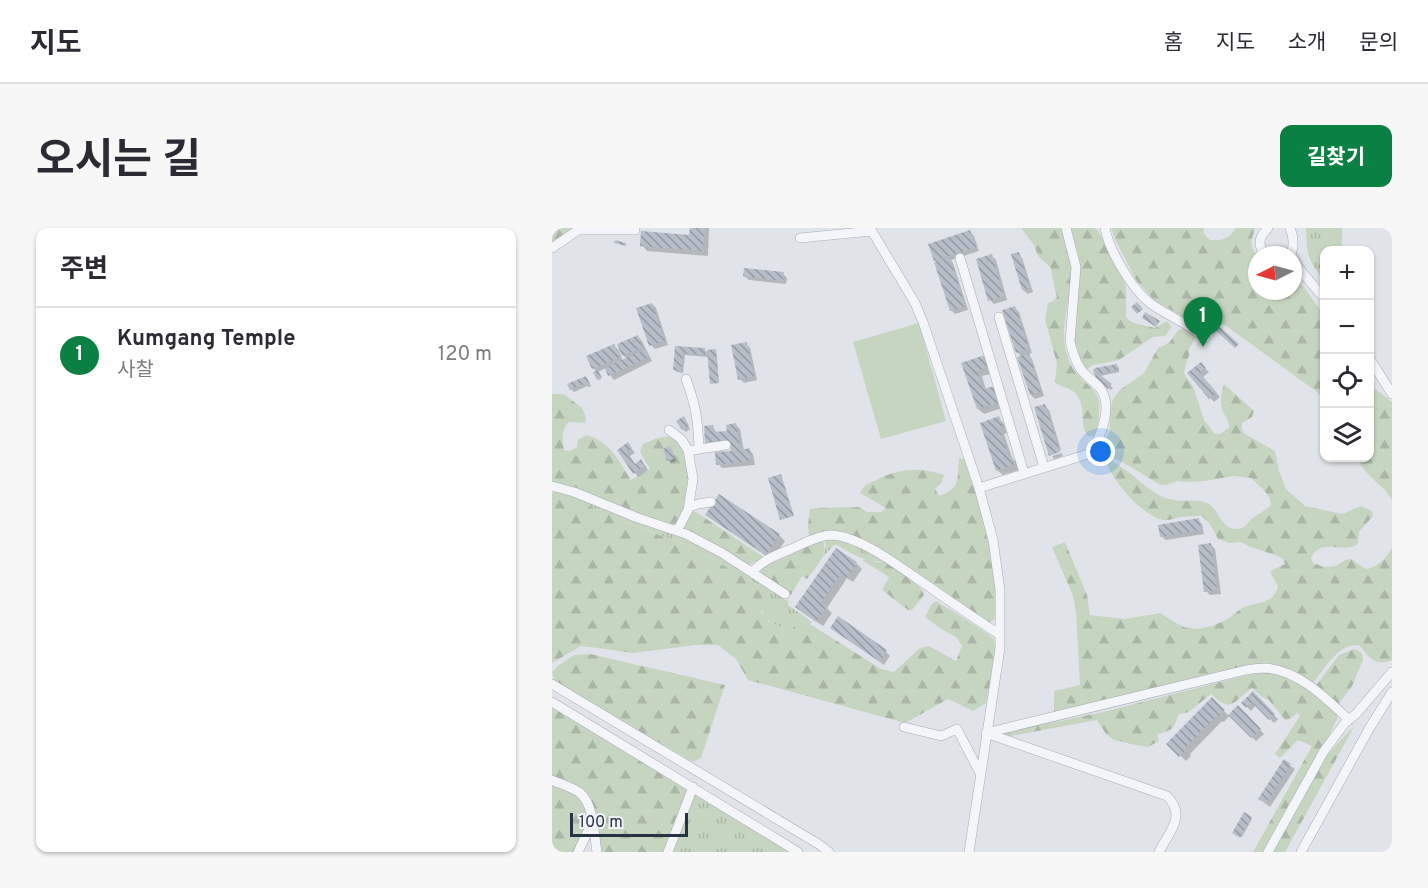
<!DOCTYPE html>
<html lang="ko">
<meta charset="utf-8">
<style>
:root{--surface:#fff;--page:#f7f7f7;--text:#2b2b33;--muted:#7c7c81;--line:#e1e1e2;--accent:#0b8043}
body{margin:0;font-family:Overpass,"Noto Sans KR",sans-serif;background:var(--page);color:var(--text)}
.controls{position:absolute;right:18px;top:18px;display:grid;overflow:hidden;border-radius:12px;box-shadow:0 2px 4px #0004}
.controls button{width:54px;height:54px;display:grid;place-items:center;padding:0;border:0;border-bottom:2px solid var(--line);background:var(--surface);color:var(--text);font:30px sans-serif}
.compass{position:absolute;left:696px;top:18px;width:54px;height:54px;border-radius:50%;background:var(--surface);box-shadow:0 2px 4px #0004;rotate:264deg}
.scale{position:absolute;left:18px;bottom:15px;width:118px;box-sizing:border-box;padding-left:6px;border:3px solid #273243;border-top:0;font-size:16px;line-height:21px;white-space:nowrap;color:#273243;-webkit-text-stroke:4px #f0f3f7;paint-order:stroke}
.you{position:absolute;left:549px;top:224px;width:21px;height:21px;margin:-15px;border:4px solid #fff;border-radius:50%;background:#1a73e8;box-shadow:0 0 0 9px #1a73e833}
.badge{display:grid;place-items:center;width:39px;height:39px;border-radius:50%;background:var(--accent);color:#fff;font-size:20px;font-weight:700}
.pin{position:absolute;translate:-50% -50px;filter:drop-shadow(0 2px 3px #0008)}
.pin::after{content:'';position:absolute;top:32px;width:21px;height:18px;background:inherit;clip-path:polygon(0 0,100% 0,50% 100%)}
.list{margin:0;padding:0;list-style:none}
h2{display:flex;justify-content:space-between;align-items:center;height:78px;margin:0;padding:0 24px;font-size:26px}
h2 small{font-size:20px;font-weight:400;color:var(--muted)}
.list li{display:grid;grid-template-columns:39px 1fr auto;gap:18px;align-items:center;box-sizing:border-box;height:96px;padding:0 24px;border-top:2px solid var(--line)}
.list b{display:block;font-size:22px;white-space:nowrap}
.list p{margin:0;font-size:20px;white-space:nowrap;color:var(--muted)}
.list em{font-size:20px;font-style:normal;color:var(--muted)}
.icon{flex:none;width:33px;height:33px;fill:none;stroke:currentColor;stroke-width:2;stroke-linecap:round;stroke-linejoin:round}
.map{position:relative;flex:none;width:840px;height:624px;overflow:hidden;border-radius:12px}
header{display:flex;align-items:center;gap:36px;box-sizing:border-box;height:84px;padding:0 30px;background:var(--surface);border-bottom:2px solid var(--line)}
header strong{font-size:28px}
nav{display:flex;gap:33px;margin-inline-start:auto;font-size:21px}
.intro{display:flex;align-items:center;justify-content:space-between;box-sizing:border-box;height:144px;padding:0 36px}
h1{margin:0;font-size:42px}
.button{padding:15px 27px;border-radius:12px;background:var(--accent);color:#fff;font-size:21px;font-weight:700}
main{display:flex;gap:36px;padding:0 36px}
aside{flex:1;background:var(--surface);border-radius:12px;box-shadow:0 2px 4px #0004}
.map>svg:first-child{display:block}
.grass{fill:url(#grass-tufts)}
.forest{fill:url(#forest-firs)}
.park{fill:#c6d5c0}
.shadow{fill:#0003;fill-rule:evenodd}
.building{fill:url(#building-back-hatch)}
.lines{fill:none;stroke-linecap:round;stroke-linejoin:round}
.minor-casing{stroke:#a5abb5;stroke-width:10}
.minor{stroke:#f3f5f8;stroke-width:9}
</style>
<header>
<strong>지도</strong>
<nav><a>홈</a><a>지도</a><a>소개</a><a>문의</a></nav>
</header>
<div class="intro"><h1>오시는 길</h1><a class="button">길찾기</a></div>
<main>
<aside>
<h2>주변<small></small></h2>
<ul class="list">
<li><span class="badge">1</span><div><b>Kumgang Temple</b><p>사찰</p></div><em>120 m</em></li>
</ul>
</aside>
<div class="map">
<svg width="840" height="624" viewBox="0 0 840 624">
<defs>
<pattern id="grass-tufts" width="24" height="20" patternUnits="userSpaceOnUse" patternTransform="scale(1.5)"><rect width="24" height="20" fill="#c6d5c0"/><path d="M3 7l-1-3M5 7V3M7 7l1-3M15 17l-1-3M17 17v-4M19 17l1-3" fill="none" stroke="#aab7a6"/></pattern>
<pattern id="forest-firs" width="22" height="20" patternUnits="userSpaceOnUse" patternTransform="scale(1.5)"><rect width="22" height="20" fill="#c6d5c0"/><path d="M5 1l3.5 6h-7zM16 11l3.5 6h-7z" fill="#aab7a6"/></pattern>
<pattern id="building-back-hatch" width="6" height="6" patternUnits="userSpaceOnUse" patternTransform="scale(1.5)"><rect width="6" height="6" fill="#b6bec8"/><path d="M-1 5l2 2M0 0l6 6M5-1l2 2" fill="none" stroke="#949ba4"/></pattern>
</defs>
<rect width="100%" height="100%" fill="#e0e4ea"/>
<path class="grass" d="M754,0h36v22h-18v30c-17,-21 -17,-25 -18,-52z
M4,263h6l113,43 45,21 69,47 -1,3 24,17 -2,2 -20,-9 4,12 -3,5c-31,-14 -29,-12 -32,-46l-66,-38 -131,-51 -10,4v-8z
M278,309l29,9 27,15c-21,2 -32,-6 -49,-16h-3l-11,12 3,-12 -3,-7z
M141,563l100,61h-123z"/>
<path class="forest" d="M0,0h22l-22,15z
M469,0h41c5,17 10,32 9,50 -1,26 -12,51 -4,77 2,7 6,15 11,20 7,8 18,15 21,25 1,6 0,13 0,18 -1,7 -2,12 -5,18h-6c-10,-11 0,-26 -12,-42 -6,-7 -14,-6 -21,-12l2,-18 -12,-45 3,-16 5,-2 4,-4 -3,-11 -3,-18 -13,-12 -4,-11z
M518,0h25l4,4 27,54v31c6,8 20,8 29,11l12,-7 5,6 -7,9 -12,1 -34,23 -26,5 -6,4c-27,-20 -5,-76 -8,-104 -1,-12 -6,-25 -9,-37z
M559,0h92l1,6 6,6c12,1 19,-1 26,-12h19l-4,14 2,8 4,5v36h36v-11l10,6 21,29v84l-7,-7 -89,-65 -5,-3 -6,2 -8,7 -15,-10 -40,-23 -18,-20 -20,-39z
M632,101h6l4,4 1,6 -6,10v6l-5,17 2,5 7,9 11,34 11,14h5l9,-6c0,-7 -2,-9 -5,-14 -5,-11 -3,-20 0,-30l30,27 -2,6 -10,6v6l3,5 30,17 4,20 7,18 19,17 37,8 19,-8 11,5 1,5 -14,16 -1,12c-15,11 -36,-8 -47,14l2,5 11,4 12,-1 9,-6 6,-1 15,10c12,-2 21,-11 26,-22v113c-16,7 -23,-2 -32,-14 -20,-6 -37,25 -48,38l-35,-17 -223,47v-23l26,-6 -4,-73 -3,-16 -21,-49 13,-5 22,53 3,20 35,4 35,-6c8,4 16,11 24,14 15,5 33,-2 45,-9 5,-3 10,-9 15,-11 14,-5 30,-3 34,-21l-8,-14 4,-3 11,-5 -2,-5 -5,-3 -27,-9 -10,-5 -12,1 -11,-4 -8,-15 -8,-8c-7,0 -13,0 -20,1 -6,0 -12,4 -19,3 -20,-4 -50,-38 -56,-57l5,-3c5,5 10,7 15,11 15,11 28,26 47,29 11,2 23,-1 33,3 13,6 13,26 30,26 8,0 10,-6 15,-10 6,-6 13,-8 19,-14l-1,-6 -6,-9 -13,-12 -17,-2 -29,5 -18,1 -10,-1 -11,4h-6l-29,-18 -21,-11 -7,-9 1,-6 6,-9v-22l3,-11 7,-9 24,-17 14,-25 11,-5 9,-13z
M818,157l22,17v98c-10,-17 -26,-22 -35,-42h13z
M0,166h12l18,14 4,9 -1,6 -16,-1c-8,8 -7,18 -5,28l6,1 7,-4 1,-7 8,-5c24,6 32,25 45,45l19,-11 -10,-18 3,-7c8,-3 19,-9 28,-7 4,2 7,7 10,10 10,17 10,42 5,60 -2,6 -5,12 -8,18l-7,1 -119,-44z
M407,230l5,1c16,45 28,89 32,136 0,7 3,22 -4,26 -1,1 -3,1 -5,1l-127,-82 -51,-4 -1,-11 2,-16 8,-1 41,-1 8,5h14l5,-4 -26,-15c4,-9 10,-10 18,-14 24,-11 41,-12 66,-4l-2,7 -7,7 4,7c22,-8 18,-17 20,-38z
M11,269h5l65,28 60,23 66,38 12,14 -10,12 7,9 23,11 3,-6 -5,-12 21,10 71,45 13,3 26,-24 9,-2 27,15 6,-15 -6,-9 -15,-8 -16,-12 6,-12 5,-4 45,28 13,10 2,13 -10,51 -13,8 -25,-12 -43,24 -157,-43 -12,-21 -18,-14h-22l-63,8 -35,-5 -17,-2 -29,17v-162z
M139,283l5,1 69,46 -19,8 -64,-37z
M265,312l6,1c6,14 -8,27 -16,38l-5,-3 -11,19 -30,-19 -1,-7 2,-3z
M315,331l9,3 10,-1 35,27 3,7 -12,15h-4l-26,-20 7,-13 -27,-17z
M802,421c6,1 9,5 9,11l-11,26 -14,19 -23,-18 24,-32z
M38,426l135,31 -24,73 -8,4 -131,-75 -8,-8 -2,-7 7,-7 15,-10z
M707,444c33,1 53,22 78,41v6l-10,21 -63,112h-11l59,-106 -14,-6 -18,18 -5,-4 25,-38 -2,-3 -12,8 -18,-22 -6,-2 -10,-9 -17,14 -7,3 -8,-3 -9,-8 -22,18 -10,2c-5,14 -6,17 -22,20l2,7 -11,6 -17,-3 -17,-4 -8,-6 -9,-14 -92,17 -8,-3 106,-22z
M0,476l138,85 -24,63h-67l-9,-48 -38,-26z
M803,497l-70,127h-12l54,-97z
M0,555l29,15 8,21 -13,33h-24z"/>
<path class="park" d="M367,95l27,98 -65,18 -28,-97z"/>
<path class="shadow" d="M139,0h18l-1,28 -61,-5 -5,-6 49,-8z
M418,4l4,4 5,15 -28,9 2,3 15,47 -13,4 -4,-4 -13,-47 -3,-3z
M466,26l4,4 11,34 -5,2 -5,-4 -10,-35z
M440,28l4,4 11,40 -13,4 -4,-4z
M231,46l4,4 -1,6 -37,-4 -5,-4z
M100,76l4,4 12,37 -13,4 -4,-4z
M463,80l4,4 13,41 -4,1 4,5 12,37 -9,3 -4,-4 -9,-38 -5,-5z
M86,109l4,4 10,20 -38,19 -4,-5 -4,-7 -8,4 3,7 -2,1 -2,-8 -4,-4 21,-23 8,9zM67,123l8,8 -4,2z
M194,116l4,4 7,32 -13,3 -4,-4z
M125,120l28,2 4,4 7,-3 3,32h-7l-3,-26 -24,-2 -2,18 -6,-1 -2,-2z
M438,134l4,11 -12,3 4,14 19,17 -21,7 -6,-5 -15,-45z
M648,136l9,8 -6,5 17,20 -6,5 -25,-28z
M564,137l3,3v4l-19,4 13,12 -2,2 -14,-13 -2,-7z
M34,149l5,9 -2,1 -2,-1 -13,6 -3,-3z
M493,178l4,4 12,40 -11,3z
M447,190l5,6 3,9 -3,1 8,24 5,5 2,7 -16,5 -6,-5z
M134,193l4,8 -4,3 -3,-3z
M184,197l4,4 4,22 5,-1 4,4 2,11 -33,3 -4,-4 15,-12 -2,-7 -20,2 2,-20 4,6 12,-1z
M76,216l7,9 -5,3 5,9h10l3,5 -10,7 -19,-26z
M118,220l2,2 4,11 -5,2 -3,-3 -4,-10z
M510,225l1,3 -9,3 -2,-3z
M161,292l66,15 6,6 -13,19z
M646,292l4,4 2,10 -38,6 -5,-4z
M659,317l4,4 6,45 -11,1 -4,-4z
M284,322l20,13 6,6 -9,13 -6,-4 -20,30 5,5 -9,13 -20,-13z
M286,390l48,34 4,4 -6,9 -48,-34z
M701,465l25,26 -4,4 -18,-18 -5,6 -8,-8z
M660,471l17,17 9,-9 26,27 -8,7 -26,-26 -6,7 -2,-1 -32,33 1,2 -5,5 -18,-17z
M732,533l11,8 -25,38 -10,-8z
M692,587l8,4 -10,18 -8,-5z"/>
<path class="building" d="M138,0h15l-2,23 -63,-5 1,-15 48,4z
M418,2l6,17 -42,14 -6,-17z
M63,12l11,3v3l-12,-3z
M467,24l11,36 -8,2 -11,-36z
M440,26l12,42 -16,5 -12,-42z
M398,29l15,49 -15,5 -16,-49z
M192,40l40,4 -1,9 -40,-5z
M585,74l6,7 -6,5 -6,-7z
M100,75l13,38 -16,5 -13,-38z
M463,78l14,43 -13,4 -14,-43z
M593,84l15,9 -4,6 -14,-9z
M667,98l20,18 -4,4 -20,-18z
M86,107l5,12 -21,9 -5,-12z
M195,114l7,34 -16,4 -7,-35z
M62,116l6,13 -28,12 -6,-13z
M123,118l30,2v7l-22,-2 -2,18 -8,-1z
M93,121l4,8 -41,19 -3,-8z
M164,121l3,34 -9,1 -3,-34z
M477,125l12,39 -11,3 -13,-38z
M433,127l4,12 -12,4 6,18 12,-3 5,16 -23,7 -16,-46z
M649,134l5,6 -6,5 17,20 -8,6 -22,-26z
M565,136l1,6 -19,4 13,10 -4,5 -12,-11 -3,-8 2,-2z
M46,142l4,8 -5,2 -4,-8z
M34,148l4,8 -5,2 -1,-2 -14,6 -3,-6z
M493,176l15,48 -11,4 -15,-49z
M132,188l5,10 -7,4 -6,-9z
M447,188l4,11 -4,1 10,29 3,-1 3,8 -19,7 -16,-48z
M184,195l5,27 9,-2 1,13 -35,4 -1,-13 16,-1 -2,-10 -24,3 -1,-18 9,-1 1,7 13,-1 -1,-6z
M76,214l4,6 -5,4 8,12 6,-5 4,7 -12,8 -16,-24z
M118,218l5,12 -8,3 -4,-12z
M229,246l13,42 -14,4 -12,-42z
M167,266l61,40 -14,21 -61,-40z
M647,290l2,12 -41,7 -2,-12z
M659,315l6,47 -13,2 -6,-47z
M284,320l21,14 -10,16 -6,-4 -20,28 6,4 -11,16 -21,-15z
M286,388l49,34 -7,12 -50,-34z
M701,463l22,23 -6,6 -18,-18 -5,6 -5,-5z
M660,469l13,13 -8,7 -1,-1 -31,32 1,1 -7,8 -13,-13z
M686,477l23,24 -10,9 -23,-23z
M732,531l7,5 -25,40 -8,-5z
M692,584l8,5 -12,21 -8,-5z"/>
<g class="lines">
<defs>
<path id="minor" d="M318,0l45,75 8,19 56,166 14,52 7,50v58l-31,204
M553,0c4,23 29,65 49,78 17,11 35,18 51,32
M738,0c4,9 4,18 1,27
M26,2h57
M248,10l72,-7
M0,20l29,-20
M713,27c-8,-11 -6,-18 3,-27
M408,30l64,215
M741,30l8,13 23,27
M447,89l45,150
M818,131l22,35
M134,151c10,27 12,41 13,70
M117,202l12,9 7,11 5,29 -5,31 -11,21
M141,222l33,-5
M0,258l22,6 64,26 48,16 36,19 63,41
M427,260l109,-34c7,-6 11,-16 14,-25 4,-12 7,-29 -2,-41 -6,-7 -15,-12 -20,-20 -5,-8 -8,-17 -10,-27l6,-74 -10,-39
M137,279l9,-3 13,-2
M200,344c11,-12 24,-17 39,-23 12,-5 25,-13 39,-14 30,0 74,35 98,51 24,17 48,33 72,49
M0,456l268,161 9,7
M0,474l246,150
M352,499l37,9 16,-7 23,44
M434,505l260,-63c6,-1 12,-2 19,-2 33,2 61,30 84,52
M434,505l181,63c20,20 2,36 -8,56
M0,552c9,4 19,7 27,12 15,11 15,43 18,60
M26,624l14,-29
M116,624l25,-65
M716,624l56,-101 21,-28 11,-9 36,-42
M749,624l68,-123 23,-37"/>
</defs>
<use href="#minor" class="minor-casing"/>
<use href="#minor" class="minor"/>
</g>
</svg>
<div class="controls">
<button>+</button>
<button>−</button>
<button><svg class="icon" aria-label="locate" viewBox="0 0 24 24"><circle cx="12" cy="12" r="6"/><path d="M12 2v4M12 18v4M2 12h4M18 12h4"/></svg></button>
<button><svg class="icon" aria-label="layers" viewBox="0 0 24 24"><path d="M12 4l9 5-9 5-9-5zM3 14l9 5 9-5"/></svg></button>
</div>
<svg class="compass" viewBox="-18 -18 36 36"><path d="M0-13l5 13h-10z" fill="#e53935"/><path d="M0 13l5-13h-10z" fill="#7c7c81"/></svg>
<div class="scale">100 m</div>
<div class="you"></div>
<div class="pin badge" style="left:651px;top:119px">1</div>
</div>
</main>
